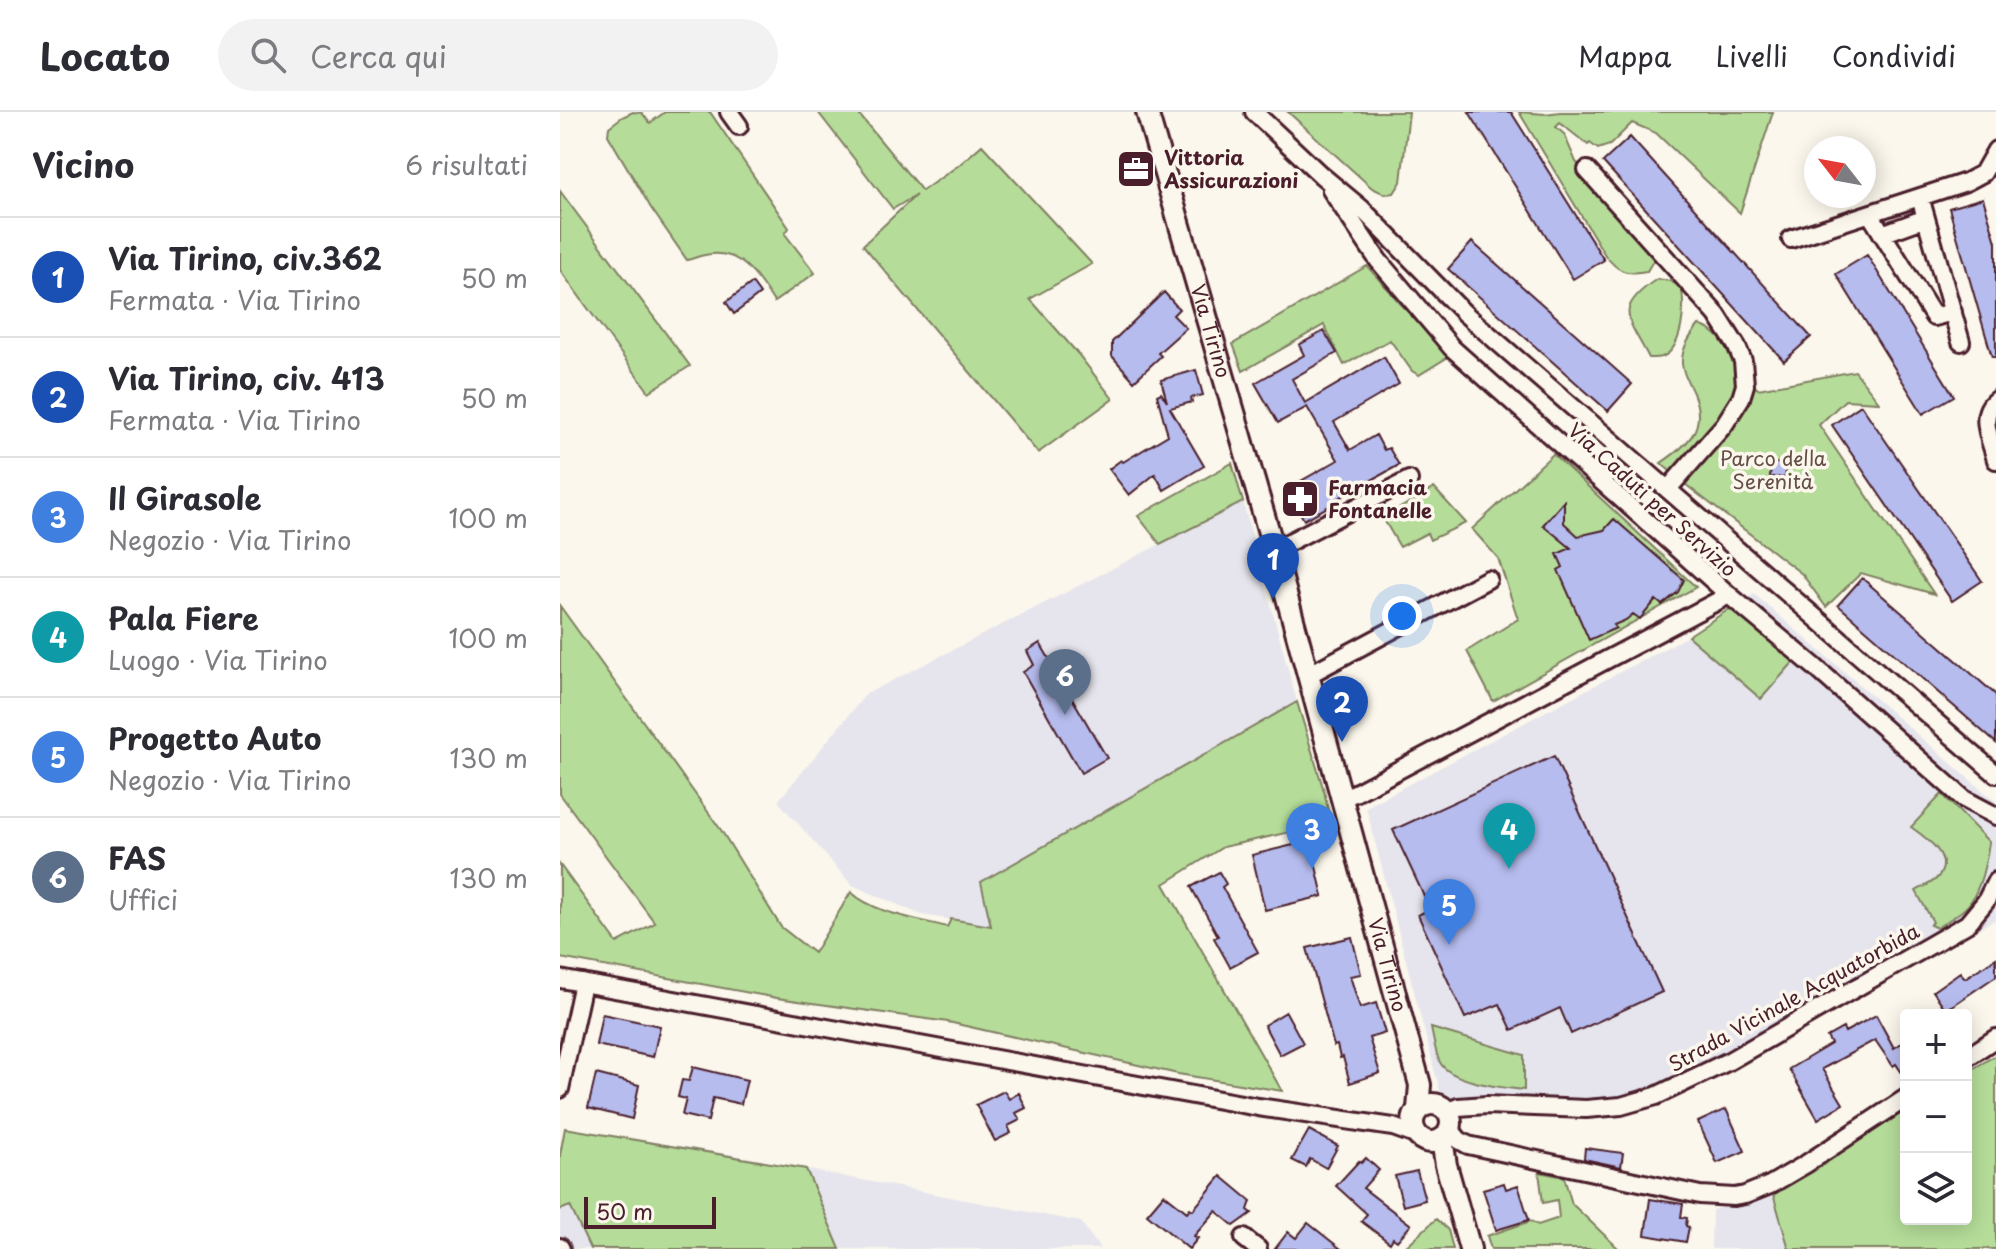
<!DOCTYPE html>
<html lang="it">
<meta charset="utf-8">
<style>
:root{--surface:#fff;--page:#f2f2f3;--text:#2b2b33;--muted:#7c7c81;--line:#e1e1e2;--accent:#d93025}
body{margin:0;font-family:"Playpen Sans",sans-serif;background:var(--page);color:var(--text)}
.controls{position:absolute;right:24px;bottom:24px;display:grid;overflow:hidden;border-radius:8px;box-shadow:0 4px 20px #0003}
.controls button{width:72px;height:72px;display:grid;place-items:center;padding:0;border:0;border-bottom:2px solid var(--line);background:var(--surface);color:var(--text);font:40px sans-serif}
.compass{position:absolute;left:1244px;top:24px;width:72px;height:72px;border-radius:50%;background:var(--surface);box-shadow:0 4px 20px #0003;rotate:301deg}
.scale{position:absolute;left:24px;bottom:20px;width:132px;box-sizing:border-box;padding-left:8px;border:4px solid #4a1f2b;border-top:0;font-size:22px;line-height:28px;white-space:nowrap;color:#4a1f2b;-webkit-text-stroke:6px #fbf7ec;paint-order:stroke}
.you{position:absolute;left:842px;top:504px;width:28px;height:28px;margin:-20px;border:6px solid #fff;border-radius:50%;background:#1a73e8;box-shadow:0 0 0 12px #1a73e833}
.badge{display:grid;place-items:center;width:52px;height:52px;border-radius:50%;background:var(--accent);color:#fff;font-size:26px;font-weight:700}
.pin{position:absolute;translate:-50% -66px;filter:drop-shadow(0 2px 4px #0008)}
.pin::after{content:'';position:absolute;top:42px;width:28px;height:24px;background:inherit;clip-path:polygon(0 0,100% 0,50% 100%)}
.list{margin:0;padding:0;list-style:none}
h2{display:flex;justify-content:space-between;align-items:center;height:104px;margin:0;padding:0 32px;font-size:34px}
h2 small{font-size:26px;font-weight:400;color:var(--muted)}
.list li{display:grid;grid-template-columns:52px 1fr auto;gap:24px;align-items:center;box-sizing:border-box;height:120px;padding:0 32px;border-top:2px solid var(--line)}
.list b{display:block;font-size:30px;white-space:nowrap}
.list p{margin:0;font-size:26px;white-space:nowrap;color:var(--muted)}
.list em{font-size:26px;font-style:normal;color:var(--muted)}
.icon{flex:none;width:44px;height:44px;fill:none;stroke:currentColor;stroke-width:2;stroke-linecap:round;stroke-linejoin:round}
.map{position:relative;flex:none;width:1436px;height:1137px;overflow:hidden}
header{display:flex;align-items:center;gap:48px;box-sizing:border-box;height:112px;padding:0 40px;background:var(--surface);border-bottom:2px solid var(--line)}
header strong{font-size:38px}
nav{display:flex;gap:44px;margin-inline-start:auto;font-size:28px}
.search{width:560px;height:72px;background:var(--page);display:flex;align-items:center;gap:20px;box-sizing:border-box;padding:0 28px;border-radius:44px;color:var(--muted);font-size:30px}
main{display:flex}
aside{flex:1;background:var(--surface)}
.map>svg:first-child{display:block}
.built{fill:#e6e5ed}
.green{fill:#b5dd99;stroke:#807e62;stroke-width:2}
.building{fill:#b6bcee;stroke:#4a1f2b;stroke-width:2}
.lines{fill:none;stroke-linecap:round;stroke-linejoin:round}
.minor-casing{stroke:#4a1f2b;stroke-width:22}
.tertiary-casing{stroke:#4a1f2b;stroke-width:26}
.minor{stroke:#fbf7ec;stroke-width:16}
.tertiary{stroke:#fbf7ec;stroke-width:20}
.labels{text-anchor:middle;stroke-width:7;stroke-linejoin:round;paint-order:stroke}
.poi-label{font-size:20px;font-weight:bold;fill:#4a1f2b;stroke:#fbf7ec;text-anchor:start}
.street-label{font-size:20px;fill:#4a1f2b;stroke:#fbf7ec}
.park-label{font-size:20px;fill:#654e46;stroke:#fbf7ec}
</style>
<header>
<strong>Locato</strong>
<div class="search"><svg class="icon" aria-label="search" viewBox="0 0 24 24"><circle cx="10" cy="10" r="6"/><path d="M15 15l6 6"/></svg>Cerca qui</div>
<nav><a>Mappa</a><a>Livelli</a><a>Condividi</a></nav>
</header>
<main>
<aside>
<h2>Vicino<small>6 risultati</small></h2>
<ul class="list">
<li><span class="badge" style="background:#1a4fb4">1</span><div><b>Via Tirino, civ.362</b><p>Fermata · Via Tirino</p></div><em>50 m</em></li>
<li><span class="badge" style="background:#1a4fb4">2</span><div><b>Via Tirino, civ. 413</b><p>Fermata · Via Tirino</p></div><em>50 m</em></li>
<li><span class="badge" style="background:#3f7fe0">3</span><div><b>Il Girasole</b><p>Negozio · Via Tirino</p></div><em>100 m</em></li>
<li><span class="badge" style="background:#0f9aa8">4</span><div><b>Pala Fiere</b><p>Luogo · Via Tirino</p></div><em>100 m</em></li>
<li><span class="badge" style="background:#3f7fe0">5</span><div><b>Progetto Auto</b><p>Negozio · Via Tirino</p></div><em>130 m</em></li>
<li><span class="badge" style="background:#5c6f8a">6</span><div><b>FAS</b><p>Uffici</p></div><em>130 m</em></li>
</ul>
</aside>
<div class="map">
<svg width="1436" height="1137" viewBox="0 0 1436 1137">
<rect width="100%" height="100%" fill="#fbf7ec"/>
<filter id="ink" filterUnits="userSpaceOnUse"><feTurbulence type="fractalNoise" baseFrequency=".0125" numOctaves="2"/><feDisplacementMap in="SourceGraphic" scale="16" xChannelSelector="R" yChannelSelector="G"/><feConvolveMatrix kernelMatrix="1 2 1 2 8 2 1 2 1" color-interpolation-filters="sRGB"/></filter>
<g filter="url(#ink)">
<path class="built" d="M683,390l54,200 -316,180 10,44 -69,-11 -70,-30 -74,-84 88,-107z
M1194,482l242,208v117l-306,171 -34,17 -47,9 -60,1 -107,-18 -76,-292 322,-171z
M5,1016l162,26 354,68 19,27h-540v-94z
M1213,1082l16,55h-78l1,-39z"/>
<path class="green" d="M73,0l9,1 8,10 15,-11h45l79,116 -4,6 30,39 -41,29c-15,-22 -31,-51 -62,-48 -8,0 -17,4 -25,6l-36,-52 -43,-73 1,-8 13,-10z
M258,0h39l65,79 37,-26 23,-20 110,119 -62,35 48,55 35,45 -75,54 -175,-208 53,-50 -23,14z
M728,0h121l-8,70 -7,11 -9,1 -13,-6z
M959,0l26,2 15,-2h213l-33,101 -84,-80 -24,-10 -22,22 -12,4 -8,-6 -2,2 -28,-22 -4,4 8,7 12,28 50,54 20,28 8,15 -7,12c-21,4 -29,1 -42,-16z
M0,79l130,175 -41,26 -89,-122z
M807,154l81,91 -29,18 -7,-4 -22,-31 -46,25 -20,-40 -81,46 -10,-27z
M1097,167l13,2 11,6c5,18 2,62 -19,70 -4,1 -9,1 -13,1 -20,-39 -37,-49 8,-79z
M1139,213c26,9 30,29 45,50 4,5 9,10 14,14l97,-18 24,31 -34,-2 -26,25 115,169 -73,-21 -35,34 -24,-33 -121,-93 -20,-18c27,-18 47,-35 32,-70 -4,-9 -10,-19 -11,-29 -1,-15 8,-28 17,-39z
M993,342l143,133 -203,114 -26,-50 51,-32 -20,-61 -26,-29z
M672,351l11,39 -83,42 -22,-28z
M874,376l32,35 -36,17 -3,-7 -27,14 -17,-29z
M0,494l161,224 60,97 33,26 37,-61c22,21 66,27 96,35l4,-8 40,7 -10,-44 316,-180 27,89 7,32 -108,24 -59,37 118,207 -104,-17 -230,-52 -171,-24 -217,-40v-93l57,78 38,-20 -95,-129z
M1174,494l62,53 -35,40 -73,-63z
M1382,682l47,48c-2,18 -9,48 -20,62 -8,10 -23,17 -32,24l-7,-3 3,-3 -17,-31c7,-4 17,-8 22,-14 17,-20 -13,-40 -27,-50z
M871,916l93,27v35c-20,-2 -71,-8 -83,-26 -5,-7 -8,-27 -10,-36z
M1436,943v194h-207l-16,-55 133,-84v109h60v-146z
M5,1016l241,41 34,80h-250l-20,-43 -10,4v-55z
M979,1060l25,5 8,27 47,45h-128l-4,-13 44,-15 7,4 21,-7 -2,-18 -14,3z
M876,1107l12,11 5,19h-50z"/>
<path class="building" d="M909,0h42l93,148 -31,19z
M1070,25l181,200 -27,24 -181,-199z
M1423,86l13,44v115h-4l-43,-149z
M912,130l160,142 -24,27 -160,-142z
M1307,143l87,141 -31,18 -87,-140z
M192,171l8,11 -26,20 -8,-12z
M604,180l15,17 -6,6 13,13 -28,25 3,3 -27,25 -22,-25v-14z
M764,219l13,22 -45,26 13,24 79,-46 15,27 -65,38 16,28 26,-15 8,15 5,-2 10,17 -58,32 1,2 -38,21 -17,-31 51,-29 -31,-53 -29,16 -23,-40 49,-28 -5,-10z
M636,258l7,25 -12,3 1,4 -22,6 34,58 -40,24 -9,-16 -26,21 -20,-26 12,-9 2,2 45,-27 -11,-40 4,-2 6,9 -6,-22z
M1301,293l121,176 -30,20 -120,-176z
M1211,351l16,1 -2,14 -15,-1z
M1004,389v22l14,13 26,-6 10,-11 70,61 -6,12 -16,13 -6,-5 -16,19 -7,-5 -7,6 -12,5 2,3 -27,12 -31,-70 5,-3 -6,-13 14,-6 -28,-23z
M1302,466l134,117v48l-158,-138z
M480,531l67,115 -26,15 -58,-101 11,-7 -7,-14z
M994,644l108,236 -91,42 -11,-26 -48,22 -12,-26 -35,14 -47,-103 12,-6 -37,-79z
M750,729l13,55 -58,14 -13,-55z
M659,760l7,12 -4,3 36,65 -28,15 -16,-29 4,-2 -27,-49z
M792,825l9,37 -11,2 10,32 16,-5 9,30 -16,5 11,35 -30,10 -7,-26 -3,1 -3,-13 -3,1 -27,-98z
M1436,846v18l-50,34 -13,-19 27,-19 5,6z
M726,900l17,31 -23,12 -16,-30z
M42,902l58,12 -7,31 -57,-12z
M1316,903l18,33 12,-8v39l-10,-15 -3,2 -18,-26 -53,29 21,35 -25,15 -29,-50 42,-25 -4,-7 16,-9 2,4z
M133,955l54,13 -6,24 -28,-6 -5,23 -26,-6 4,-16 -8,-2 4,-17 7,1z
M36,962l43,11 -7,34 -44,-11z
M444,979l5,8 10,-6 7,15 -10,5 4,7 -12,6 3,7 -16,8 -19,-36z
M1166,997l19,42 -28,12 -19,-41z
M749,1018l29,16 -12,22 -16,-9 -4,8 -14,-7z
M1025,1036l38,5 -2,14 -37,-8z
M806,1046l13,12 -16,18 48,37 -14,16 -4,-3 -3,5 -29,-22 6,-7 -31,-28 23,-25 2,2z
M857,1059l8,29 -22,6 -8,-30z
M661,1064l30,25 -3,9 4,3 -18,13 -18,-15 -22,25 4,2 -9,11 -42,-35 17,-20 23,18 3,-4 3,2z
M944,1071l2,6 12,-4 11,35 -33,10 -13,-41z
M1090,1087l33,5 -2,13 6,1 -1,8 3,1 -3,15 -41,-7z
M748,1111l33,26h-66l13,-17 8,6z"/>
<g class="lines">
<defs>
<path id="minor" d="M169,0l10,14
M694,0l67,63 41,34 102,104 532,461
M1027,58l130,145 19,30 7,16 2,24 -4,13 -17,27 -56,64
M771,78l47,70 74,88 277,247 86,72 149,132 32,17
M1360,85l41,145
M1310,102l64,103 19,-5
M1322,122l44,-16
M1231,127l175,-57 17,-9 13,-23
M1436,288c-19,14 -5,41 0,60
M714,438l135,-70
M748,563l180,-96
M781,686l14,-5 374,-198
M0,867l698,128 135,20 25,9
M1406,946l30,-20
M0,977l23,-106
M887,1000l11,-5 29,-2 99,4 35,-3 35,-10 73,-35 238,-137 19,-23 10,-20
M890,1017l9,11 9,5 232,50 34,2 11,-2 25,-10 36,-21 100,-66
M684,1126l14,11
M0,1135l1,2"/>
<g id="tertiary">
<path id="s1" d="M587,0l127,438 146,535 -2,24"/>
<circle cx="872" cy="1011" r="19"/>
<path d="M882,1027l4,26 24,84"/>
</g>
</defs>
<use href="#minor" class="minor-casing"/>
<use href="#tertiary" class="tertiary-casing"/>
<use href="#minor" class="minor"/>
<use href="#tertiary" class="tertiary"/>
</g>
</g>
<defs>
<symbol id="office-square" viewBox="-11 -11 22 22"><rect x="-9" y="-9" width="18" height="18" rx="4" fill="#4a1f2b" stroke="#fbf7ec"/><path d="M-6-3h4V-5.5h4V-3h4V5H-6ZM-1-4.5V-3h2v-1.5ZM-6 0V1H6V0Z" fill="#fff"/></symbol>
<symbol id="pharmacy-square" viewBox="-11 -11 22 22"><rect x="-9" y="-9" width="18" height="18" rx="4" fill="#4a1f2b" stroke="#fbf7ec"/><path d="M-2-6h4v4h4v4h-4v4h-4v-4h-4v-4h4Z" fill="#fff"/></symbol>
</defs>
<g fill-rule="evenodd">
<use href="#office-square" x="554" y="35" width="44" height="44"/>
<use href="#pharmacy-square" x="718" y="365" width="44" height="44"/>
</g>
<g class="labels">
<g class="poi-label">
<text x="604" y="53">Vittoria<tspan x="604" dy="23">Assicurazioni</tspan></text>
<text x="768" y="383">Farmacia<tspan x="768" dy="23">Fontanelle</tspan></text>
</g>
<g class="street-label">
<text dy="7" stroke="none"><textPath href="#s1" startOffset="228">Via Tirino</textPath></text>
<text transform="translate(1092 388) rotate(42)" y="7">Via Caduti per Servizio</text>
<text dy="7" stroke="none"><textPath href="#s1" startOffset="886">Via Tirino</textPath></text>
<text transform="translate(1234 886) rotate(-29)" y="7">Strada Vicinale Acquatorbida</text>
</g>
<g class="park-label">
<text x="1213" y="354">Parco della<tspan x="1213" dy="23">Serenità</tspan></text>
</g>
</g>
</svg>
<div class="controls">
<button>+</button>
<button>−</button>
<button><svg class="icon" aria-label="layers" viewBox="0 0 24 24"><path d="M12 4l9 5-9 5-9-5zM3 14l9 5 9-5"/></svg></button>
</div>
<svg class="compass" viewBox="-18 -18 36 36"><path d="M0-13l5 13h-10z" fill="#e53935"/><path d="M0 13l5-13h-10z" fill="#7c7c81"/></svg>
<div class="scale">50 m</div>
<div class="you"></div>
<div class="pin badge" style="left:713px;top:487px;background:#1a4fb4">1</div>
<div class="pin badge" style="left:782px;top:630px;background:#1a4fb4">2</div>
<div class="pin badge" style="left:752px;top:757px;background:#3f7fe0">3</div>
<div class="pin badge" style="left:949px;top:757px;background:#0f9aa8">4</div>
<div class="pin badge" style="left:889px;top:833px;background:#3f7fe0">5</div>
<div class="pin badge" style="left:505px;top:603px;background:#5c6f8a">6</div>
</div>
</main>
